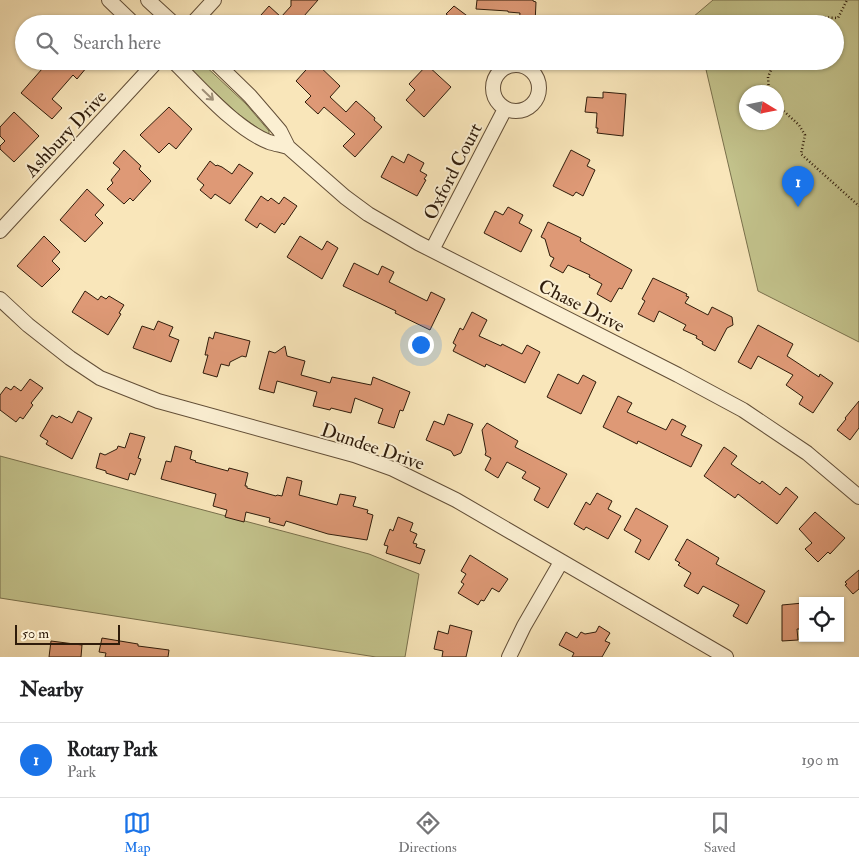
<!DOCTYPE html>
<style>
:root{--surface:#fff;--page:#f6f6f6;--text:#202124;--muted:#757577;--line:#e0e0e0;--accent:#1a73e8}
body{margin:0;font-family:"IM FELL Double Pica",serif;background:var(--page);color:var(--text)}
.controls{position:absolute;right:15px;bottom:15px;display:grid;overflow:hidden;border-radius:0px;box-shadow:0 1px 4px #0004}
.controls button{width:45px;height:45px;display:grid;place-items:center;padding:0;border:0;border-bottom:1px solid var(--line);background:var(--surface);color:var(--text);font:25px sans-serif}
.compass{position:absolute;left:739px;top:85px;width:45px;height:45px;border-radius:50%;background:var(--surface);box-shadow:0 1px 4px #0004;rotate:100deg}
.scale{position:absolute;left:15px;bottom:12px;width:105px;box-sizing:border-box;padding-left:5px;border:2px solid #2f1c0b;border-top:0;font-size:14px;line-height:18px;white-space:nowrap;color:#2f1c0b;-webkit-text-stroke:4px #fbefd2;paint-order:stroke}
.you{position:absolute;left:420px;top:344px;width:18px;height:18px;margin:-12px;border:4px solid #fff;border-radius:50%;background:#1a73e8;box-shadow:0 0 0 8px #1a73e833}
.badge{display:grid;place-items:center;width:32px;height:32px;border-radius:50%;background:var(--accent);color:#fff;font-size:16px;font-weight:700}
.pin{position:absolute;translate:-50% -41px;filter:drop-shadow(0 1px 2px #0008)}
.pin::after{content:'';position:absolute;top:26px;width:18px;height:15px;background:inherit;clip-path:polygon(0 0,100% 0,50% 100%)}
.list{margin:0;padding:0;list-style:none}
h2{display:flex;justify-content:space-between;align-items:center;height:65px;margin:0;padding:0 20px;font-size:21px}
h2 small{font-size:16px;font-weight:400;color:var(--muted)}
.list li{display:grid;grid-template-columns:32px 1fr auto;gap:15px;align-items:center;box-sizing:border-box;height:75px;padding:0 20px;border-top:1px solid var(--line)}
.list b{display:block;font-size:19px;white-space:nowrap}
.list p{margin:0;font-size:16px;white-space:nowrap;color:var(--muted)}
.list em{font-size:16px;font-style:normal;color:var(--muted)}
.icon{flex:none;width:28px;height:28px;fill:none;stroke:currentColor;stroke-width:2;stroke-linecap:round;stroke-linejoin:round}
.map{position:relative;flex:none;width:859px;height:657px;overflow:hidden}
.search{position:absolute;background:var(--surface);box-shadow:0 1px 4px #0004;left:15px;right:15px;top:15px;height:55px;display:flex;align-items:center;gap:12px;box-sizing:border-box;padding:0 18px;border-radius:28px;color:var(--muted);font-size:19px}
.sheet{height:140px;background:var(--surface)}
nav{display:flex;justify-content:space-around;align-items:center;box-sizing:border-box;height:70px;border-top:1px solid var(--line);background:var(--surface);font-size:14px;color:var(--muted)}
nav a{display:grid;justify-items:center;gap:2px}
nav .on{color:var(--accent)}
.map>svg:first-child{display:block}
.green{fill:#c3c38c;stroke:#79704c;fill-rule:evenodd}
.building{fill:#de9976;stroke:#2f1c0b}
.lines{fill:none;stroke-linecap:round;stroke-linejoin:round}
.street-casing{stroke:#624e37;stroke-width:16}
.path{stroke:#2f1c0b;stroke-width:2.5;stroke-dasharray:1 2.5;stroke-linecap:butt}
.street{stroke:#fbefd2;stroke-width:14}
.oneway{stroke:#9f9078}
.labels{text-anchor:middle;stroke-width:4;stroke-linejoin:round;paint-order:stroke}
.street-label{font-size:19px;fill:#2f1c0b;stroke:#fbefd2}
</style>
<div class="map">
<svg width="859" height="657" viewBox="0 0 859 657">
<rect width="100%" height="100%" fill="#f9e6ba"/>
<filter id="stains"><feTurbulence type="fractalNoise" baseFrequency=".004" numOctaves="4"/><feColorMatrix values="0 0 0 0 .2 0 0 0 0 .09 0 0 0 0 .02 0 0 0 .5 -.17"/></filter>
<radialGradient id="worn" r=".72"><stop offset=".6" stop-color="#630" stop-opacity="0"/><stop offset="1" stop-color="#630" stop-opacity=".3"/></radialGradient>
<path class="green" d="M713,0h146v342l-101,-51 -54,-230h131v-37h-140l-2,-7zM746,92h30v30h-30z
M183,61h17l46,43 23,27v3h-3l-29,-21 -54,-50z
M0,456l369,98 50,20 -14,83h-29l-376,-59z"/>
<path class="building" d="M291,0h27l-21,24h-44l16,-18 12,11 10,-11z
M477,0h56v1l3,1 -1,22 -16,-2 1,-9 -12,-1v-1l-32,-2z
M454,6l24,18h-33l5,-7 -4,-3z
M49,61h43l-15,18 -4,-4 -21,24 10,9 -10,11 -31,-26z
M314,61l26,25 -10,11 16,15 10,-11 19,17 -1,2 8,7 -27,30 -12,-11 12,-12 -31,-27 -6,7 -13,-12 6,-6 -15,-15z
M427,65l24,22 -27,30 -18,-17 9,-10 -6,-6z
M603,92l23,2 -3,42 -26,-3 1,-5h-2l1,-15 -12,-1 2,-15 16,1z
M169,107l23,22 -16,20 -7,-6 -10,10 -19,-18z
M14,112l25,24 -25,26 -14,-13v-3l5,-5 -5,-5v-9z
M124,150l17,16 -2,3 12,12 -18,20 -3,-3 -6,6 -17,-15 6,-6 -2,-3 9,-11 -7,-6z
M571,150l19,10 -3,6 8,4 -12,26 -7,-4 -3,4 -20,-10z
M408,154l16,9 -4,8 7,4 -3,4 2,1 -9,16 -36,-19 11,-21 12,7z
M210,161l6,5 1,-1 5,2 10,7 7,-10 14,9 -23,31 -15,-10 -4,5 -11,-9 4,-5 -7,-6z
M87,189l17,16 -9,10 8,8 -18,19 -25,-22z
M261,196l7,5 3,-3 8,6 5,-7 13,9 -13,19 -2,-2 -7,10 -15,-10 -3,5 -12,-8z
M508,207l15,8 -4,8 13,7 -11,22 -37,-19 11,-22 8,4z
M548,222l33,16 -1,3 52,29 -10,19 -3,-1 -8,14 -14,-8 5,-10 -13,-7 1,-2 -22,-10 -5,8 -13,-7 4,-8 -4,-2 -5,-17 -4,-2z
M44,236l16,16 -8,9 8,8 -18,18 -25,-21z
M300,236l22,14 5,-9 11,7 -16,31 -35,-22z
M354,263l24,12 4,-9 12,6 -5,10 38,19 4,-9 14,7 -15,31 -35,-17 1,-2 -53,-25z
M653,278l34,16 -1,2 3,1 -4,6 23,12 4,-8 20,10 1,8 -6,3 -12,23 -13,-7 1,-2 -7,-4 1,-2 -14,-6 3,-5 -27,-14 -5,11 -16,-8 7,-13 -3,-2z
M85,291l13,9 3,-4 5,3 3,-3 15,9 -5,8 2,1 -13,21 -36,-23z
M472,312l15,8 -8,16 22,10 1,-2 20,10 5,-9 13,7 -15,31 -39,-19 -1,3 -32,-16 3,-6 -3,-2 7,-15 3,2z
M158,321l15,6 -4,9 10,4 -8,22 -38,-14 9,-22 12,4z
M758,325l35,19 -6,12 32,21 1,-3 13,9 -20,30 -14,-9 4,-7 -17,-12 7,-10 -35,-19 -7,13 -13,-7z
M215,332l35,9 -4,16 -4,-1 -12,6 -1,4 -8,-2 -4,13 -14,-4 5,-18h-3l4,-18 4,2z
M285,346l2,10 18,5 -4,14 29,8 2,-6 39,8 2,-8 37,15 -7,19 -3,-1 -6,18 -16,-5 5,-14 -28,-11 -4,15 -20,-5 -1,2 -17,-4 4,-14 -40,-11 -3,12 -15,-4 10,-38 6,2z
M558,374l20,10 5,-9 13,7 -15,32 -34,-17z
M30,379l13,9 -12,15 2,2 -10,14 -3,-2 -4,5 -16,-12v-15l6,-8 5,3 3,-4 7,5z
M618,396l14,7 -5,9 39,18 6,-11 14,7 -5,9 21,10 -11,22 -53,-26 -1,3 -34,-17z
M859,401v27l-9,12 -13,-10 9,-11 -1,-1z
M78,411l14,7 -20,41 -26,-15 2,-3 -8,-5 12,-21 5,3 2,-2 13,7z
M448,414l25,10 -12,29 -7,3 -3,-5 -25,-11 8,-19 10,4z
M487,423l31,18 -3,6 52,27 -19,34 -14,-8 6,-12 -18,-10 4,-6 -19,-10 -9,16 -13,-8 6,-12 -6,-3 1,-3 -4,-22z
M130,433l15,4 -7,21 3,1 -6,16 -5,-2 -2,7 -22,-7v-2l-10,-3 4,-15 5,2 12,-6 1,-3 7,2z
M175,446l17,5 -2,8 6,2 -1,1 33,9 1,-3 19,5 -3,13h2v2l29,8 1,-1 5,1 5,-19 15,4 -3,14 38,10 3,-11 16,3 -3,9 15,4 -1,3 6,2 -6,25 -39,-6 -42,-13 -2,5 -15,-4 1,-4 -24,-6 -2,10 -19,-5 2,-7 -14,-4 3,-12 -55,-15 5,-18 5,1z
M724,447l13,9 -6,8 29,20 2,-3 18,14 6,-8 12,10 -21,27 -39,-30 -3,4 -31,-22z
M597,493l15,8 -4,8 13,7 -13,23 -22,-12 -2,3 -10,-6 12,-22 4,3z
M636,508l32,18 -19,34 -14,-8 6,-12 -17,-10z
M815,512l30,26 -15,16 -2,-2 -10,10 -13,-13 7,-6 -13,-14z
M398,517l15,6 -3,8 7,3 -4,9 4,1 -1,3 9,3 -5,14 -34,-11 2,-7 -4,-1 6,-16 3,2z
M687,539l32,19 -3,6 49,27 -18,33 -14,-8 6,-11 -36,-19 -5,8 -14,-8 7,-13 -13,-8 2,-2 -5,-3z
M470,555l38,24 -9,13 -7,-4 -8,13 -3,-1 -3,5 -20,-12 6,-9 -3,-2 5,-8 -5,-3z
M859,570v19l-6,5 -8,-9 2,-1 -2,-2z
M803,603v26h-6l1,11 -16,1v-36z
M450,625l22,6 -6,26h-24l1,-6 -9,-2 4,-18 10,3z
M599,626l11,7 -5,8 5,2 -8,14h-30l2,-4 -15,-8 7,-13 11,6 4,-6 4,2 11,-2z
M102,638l36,6v2l31,4 -1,7h-63l1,-4 -7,-1z
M51,641l31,4 -1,12h-32z"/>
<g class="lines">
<defs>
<path id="street" d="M109,0l25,24
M148,0l26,24
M192,24l22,-24
M173,61c26,25 62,68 96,81 6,2 12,3 19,5
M214,61l36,35 19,22 11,13 8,16 57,50 23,17 50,29 260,132 65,35 64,43 52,44
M493 88a23 23 0 1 1 46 0a23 23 0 1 1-46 0Z
M0,231l157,-170
M432,250l73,-141
M0,299l28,26 42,33 30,20 58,23 196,54 39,14 63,31 270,157
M509,657l15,-31 37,-64"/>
</defs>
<use href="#street" class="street-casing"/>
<path class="path" d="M800,24v-3l19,-4 19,1 9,-18
M769,92l-1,-15 7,-16
M776,104l23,21 6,10 -4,19 58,52"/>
<use href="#street" class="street"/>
</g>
<defs><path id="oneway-shaft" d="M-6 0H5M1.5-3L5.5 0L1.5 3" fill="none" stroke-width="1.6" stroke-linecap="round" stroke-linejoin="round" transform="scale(1.25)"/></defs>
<use class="oneway" href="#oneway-shaft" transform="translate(208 95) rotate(44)"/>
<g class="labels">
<g class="street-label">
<text transform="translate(65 133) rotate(-47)" y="7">Ashbury Drive</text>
<text transform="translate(452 171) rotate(-63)" y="7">Oxford Court</text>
<text transform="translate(582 305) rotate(27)" y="7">Chase Drive</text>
<text transform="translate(373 446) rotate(19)" y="7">Dundee Drive</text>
</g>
</g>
<rect width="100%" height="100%" filter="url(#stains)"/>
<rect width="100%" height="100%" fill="url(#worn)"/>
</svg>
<div class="controls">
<button><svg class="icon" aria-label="locate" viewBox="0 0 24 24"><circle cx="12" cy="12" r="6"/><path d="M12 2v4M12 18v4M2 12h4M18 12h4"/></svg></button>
</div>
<svg class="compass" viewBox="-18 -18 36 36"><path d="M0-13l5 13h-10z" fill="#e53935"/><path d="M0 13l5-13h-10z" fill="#757577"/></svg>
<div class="scale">50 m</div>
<div class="you"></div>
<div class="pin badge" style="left:798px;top:207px">1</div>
<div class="search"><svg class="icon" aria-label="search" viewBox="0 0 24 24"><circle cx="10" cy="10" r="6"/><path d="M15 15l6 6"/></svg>Search here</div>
</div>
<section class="sheet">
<h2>Nearby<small></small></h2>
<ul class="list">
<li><span class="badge">1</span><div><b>Rotary Park</b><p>Park</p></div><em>190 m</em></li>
</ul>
</section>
<nav>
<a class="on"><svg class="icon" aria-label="map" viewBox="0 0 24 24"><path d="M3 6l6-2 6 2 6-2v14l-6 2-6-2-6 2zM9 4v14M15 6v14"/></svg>Map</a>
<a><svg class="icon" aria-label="directions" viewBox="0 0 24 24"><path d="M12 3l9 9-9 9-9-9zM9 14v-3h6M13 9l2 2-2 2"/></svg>Directions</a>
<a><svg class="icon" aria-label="saved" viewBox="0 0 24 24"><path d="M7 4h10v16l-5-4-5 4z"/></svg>Saved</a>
</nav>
